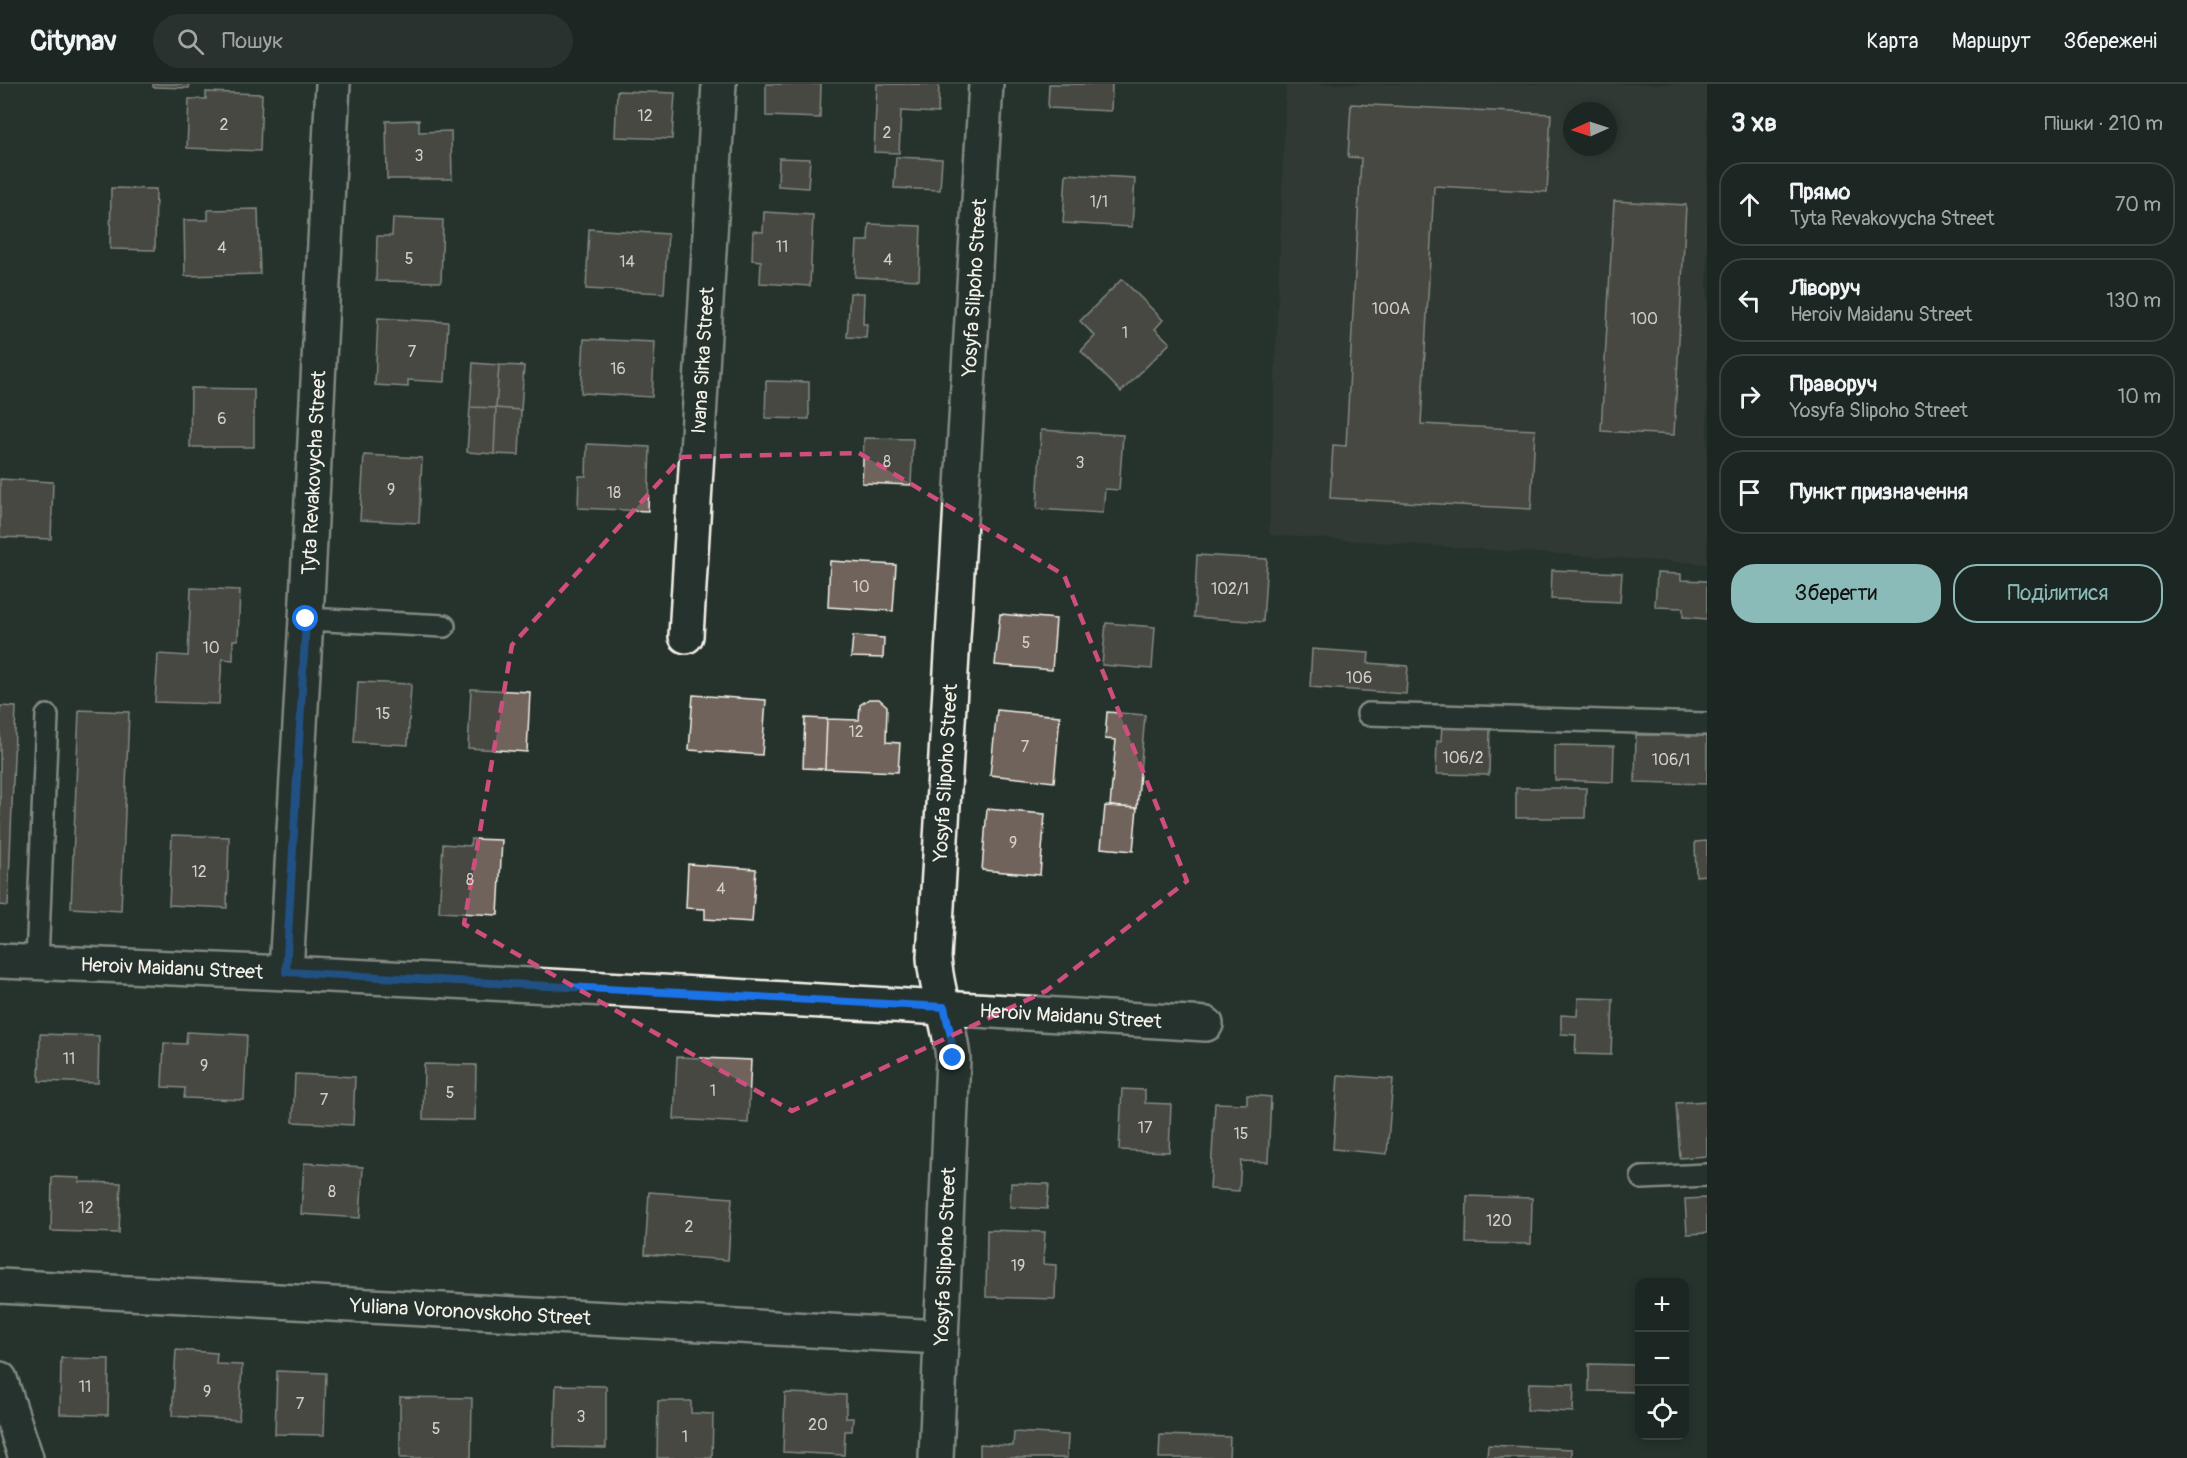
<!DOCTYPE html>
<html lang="uk">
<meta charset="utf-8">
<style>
:root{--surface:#1c2622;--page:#29322f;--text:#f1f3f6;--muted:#a0a5a5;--line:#3a4340;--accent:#8bbbb9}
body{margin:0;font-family:Pangolin,sans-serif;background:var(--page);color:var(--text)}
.controls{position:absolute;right:18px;bottom:18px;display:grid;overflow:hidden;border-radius:12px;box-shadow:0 3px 9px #0003}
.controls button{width:54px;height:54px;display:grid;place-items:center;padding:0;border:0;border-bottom:2px solid var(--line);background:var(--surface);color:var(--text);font:30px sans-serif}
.compass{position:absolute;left:1563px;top:18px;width:54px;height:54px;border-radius:50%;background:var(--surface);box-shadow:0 3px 9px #0003;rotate:267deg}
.stop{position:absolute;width:18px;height:18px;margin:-14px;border:4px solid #1a73e8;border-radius:50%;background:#fff}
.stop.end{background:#1a73e8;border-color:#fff;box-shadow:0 2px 6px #0008}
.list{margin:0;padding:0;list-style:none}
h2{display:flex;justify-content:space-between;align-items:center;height:78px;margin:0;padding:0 24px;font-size:26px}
h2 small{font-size:20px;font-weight:400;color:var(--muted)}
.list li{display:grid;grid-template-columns:39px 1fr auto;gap:18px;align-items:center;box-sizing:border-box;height:84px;margin:0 12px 12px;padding:0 12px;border:2px solid var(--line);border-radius:24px}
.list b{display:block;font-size:22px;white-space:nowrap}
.list p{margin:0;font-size:20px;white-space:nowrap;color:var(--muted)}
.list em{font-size:20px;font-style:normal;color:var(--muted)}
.actions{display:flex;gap:12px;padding:18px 24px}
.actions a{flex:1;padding:14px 0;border:2px solid var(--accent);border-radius:24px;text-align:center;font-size:21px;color:var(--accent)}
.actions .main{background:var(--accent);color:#111}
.icon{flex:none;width:33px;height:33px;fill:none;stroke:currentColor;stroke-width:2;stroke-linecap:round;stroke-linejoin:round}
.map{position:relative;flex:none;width:1707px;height:1374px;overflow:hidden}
header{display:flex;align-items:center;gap:36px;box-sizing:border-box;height:84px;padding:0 30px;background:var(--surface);border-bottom:2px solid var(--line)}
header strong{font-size:28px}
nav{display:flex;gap:33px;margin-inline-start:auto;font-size:21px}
.search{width:420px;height:54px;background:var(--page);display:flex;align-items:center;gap:15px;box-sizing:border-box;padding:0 21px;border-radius:33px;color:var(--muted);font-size:22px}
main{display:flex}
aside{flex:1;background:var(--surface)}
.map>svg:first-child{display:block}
.built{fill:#3c413b;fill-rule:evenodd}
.building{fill:#6f635c;stroke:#f4f1e8;stroke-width:1.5}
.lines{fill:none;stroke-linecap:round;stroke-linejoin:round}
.lane-casing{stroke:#f4f1e8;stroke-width:26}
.street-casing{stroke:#f4f1e8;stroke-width:38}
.lane{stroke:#26332d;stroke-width:21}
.street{stroke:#26332d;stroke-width:33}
.route{stroke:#1a73e8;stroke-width:8}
.marked{fill:none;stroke:#ce4e7e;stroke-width:4.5;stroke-dasharray:12 8;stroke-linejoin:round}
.labels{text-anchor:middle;stroke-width:6;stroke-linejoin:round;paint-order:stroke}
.number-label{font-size:16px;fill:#d3cec5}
.street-label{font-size:20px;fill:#f4f1e8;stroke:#26332d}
</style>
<header>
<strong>Citynav</strong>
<div class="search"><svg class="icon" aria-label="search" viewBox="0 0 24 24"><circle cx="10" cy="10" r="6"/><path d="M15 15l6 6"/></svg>Пошук</div>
<nav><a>Карта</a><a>Маршрут</a><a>Збережені</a></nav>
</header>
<main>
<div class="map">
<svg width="1707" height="1374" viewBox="0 0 1707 1374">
<rect width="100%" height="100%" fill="#26332d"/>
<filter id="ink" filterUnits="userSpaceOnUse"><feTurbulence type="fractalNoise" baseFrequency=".0167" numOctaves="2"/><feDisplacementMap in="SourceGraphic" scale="12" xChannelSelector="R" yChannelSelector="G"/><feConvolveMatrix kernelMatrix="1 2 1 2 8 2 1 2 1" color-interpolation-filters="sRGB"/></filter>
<g filter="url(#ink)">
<path class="built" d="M1286,0h421v480l-438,-29zM1572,27h36v36h-36z"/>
<path class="building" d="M153,0h36v4l-36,-1z
M766,0h55l-1,34 -54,-2z
M877,0h62l-1,29 -37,-2 -2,42 -25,-1z
M1049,0h63l-1,27 -63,-3z
M617,7l58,2 -3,46 -57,-2z
M206,8l56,2 -2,57 -73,-3 2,-49h17z
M1351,20l200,10 -4,78 -113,-6 -13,238 114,6 -4,79 -201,-11 3,-53 13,1 15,-288 -13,-1z
M419,36v12l32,-1 1,48h-65l-1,-58z
M896,73l46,2 -2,31 -46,-2z
M779,74l31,1 -2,29 -30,-2z
M1066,90l69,4 -3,49 -69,-4z
M111,104l45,1 -1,61 -45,-1z
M1614,117l72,4 -12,230 -73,-4z
M258,125l2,65 -75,2 -1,-56h24v-10z
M764,128l49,3 -3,71 -50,-3 1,-22 -9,-1 1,-29 10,1z
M393,134l50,2 -2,62 -65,-1 1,-45h15z
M869,140l52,2 -2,54 -64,-3 2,-36h11z
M589,145l79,5 -4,59 -78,-4z
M1122,195l41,41 -8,9 15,14 -49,49 -40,-41 14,-15 -15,-15z
M850,209h14l-1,31h4l-1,14 -19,-1z
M378,234l70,4 -3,60 -37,-2v7l-33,-2z
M584,255l71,3 -3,55 -71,-4z
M473,279l26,2 -3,43 -26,-1z
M499,281l25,1 -3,44 -25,-2z
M766,297l43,1v37l-44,-1z
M191,304l63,1v58h-64z
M470,323l26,1 -2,46 -27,-2z
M496,324l25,2 -2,45 -25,-1z
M1041,346l82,5 -4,55 -14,-1 -2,24 -66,-4z
M864,354l49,1 -2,46 -49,-2z
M587,360l63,3 -2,64 -70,-3 1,-32h7z
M364,371l58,3 -3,65 -59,-3z
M0,395l53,3 -2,57 -51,-2z
M1197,471l70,4 -4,63 -69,-5z
M830,477l66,4 -3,46 -65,-4z
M1552,486l70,3 -2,29 -69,-3z
M1657,489l24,1v6l26,1v38l-24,-2v-9l-28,-1z
M191,504l49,2 -2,50h-5v20l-11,-1 -3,45 -64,-2 3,-48 30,2z
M1000,530l56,5 -4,51 -57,-5z
M1106,539l49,4 -3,42 -50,-4z
M853,552l31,2 -1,20 -32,-1z
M1312,565l57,4 -1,10 40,3 -2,28 -96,-7z
M358,598l53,2 -3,61 -54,-3z
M471,605l59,3 -3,60 -59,-4z
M693,611l73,5 -4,55 -73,-5z
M869,615h10l8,7 -1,36 14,1 -2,29 -73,-3 2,-50 32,1 1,-15z
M0,622l16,1 -8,199 -8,-1z
M79,626l50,2 -8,199 -50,-3z
M997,626l63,6 -6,66 -64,-7z
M1107,628l38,3 -8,93 -27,-2 6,-66 -11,-1z
M805,634l22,1 -2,50 -22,-1z
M1442,640l48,1 -1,50 -53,-1 1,-33h4z
M1636,651h71v49l-72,-2z
M1555,661l59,1 -1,36 -58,-2z
M1516,704h70l-1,30h-69z
M1105,722l32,2 -4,43 -32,-3z
M987,725l58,5 -5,61 -58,-5z
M172,751l57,2 -2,71 -58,-3z
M471,755l31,1 -4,75 -59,-3 4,-68 27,2z
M1707,757v34l-11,1 -1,-34z
M688,780l68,5 -4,53 -47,-3v-10l-19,-1z
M1578,914l35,1 -2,56 -36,-1 1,-19 -15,-1v-19l16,1z
M187,948l60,3 -3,65 -60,-2 1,-10 -23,-1 2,-44 22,1z
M40,950l59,2 -1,47 -59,-2z
M677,973l74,3 -3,63 -74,-4z
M424,980l52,1 -1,55 -52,-1z
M295,990l60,3 -2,48 -60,-3z
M1338,991l55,4 -6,75 -54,-5z
M1122,1005l23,1v13l26,1 -2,48 -50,-2z
M1247,1011l24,2 -3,65 -27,-1 -2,30 -29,-2 5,-86 32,1z
M1707,1017v55l-27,2 -4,-55z
M304,1079l59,4 -3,51 -59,-4z
M52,1093l28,1 -1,4 42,1 -2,50 -68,-2z
M1011,1099l38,1 -2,25 -37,-2z
M649,1108l83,6 -4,62 -83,-6z
M1467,1112l65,2 -1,46 -65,-1z
M1707,1114v35l-20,1 -2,-35z
M987,1146l58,2 -2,32 13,1 -1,34 -69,-2z
M176,1266l41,3 -1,11 26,1 -3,55 -67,-4z
M61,1274l48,1 -1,56 -48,-1z
M1589,1280l51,1v27l-51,-1z
M277,1287l49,2 -2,62 -49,-1z
M1529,1299l45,1 -1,28 -46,-2z
M556,1301l50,1v62l-52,-1z
M785,1309l61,2v23h7l-1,13h-7l-1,24 -61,-3z
M400,1313l72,1 -1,60h-71z
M658,1317h33v12l22,1 -1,44h-55z
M1014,1348l54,3 -1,23h-87v-14l33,2z
M1160,1351l70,2 -1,21h-70z
M1488,1361l84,4v9h-85z"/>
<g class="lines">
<defs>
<path id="lane" d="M306,535l138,7
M1368,630l339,10
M37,878l10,-246
M1642,1094l65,-3"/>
<g id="street">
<path id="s1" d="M686,552l33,-552"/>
<path id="s2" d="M0,877c402,15 804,38 1206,63"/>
<path id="s3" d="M286,888l20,-353 27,-535"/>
<path id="s4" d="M0,1202l941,51"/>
<path d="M0,1295l26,79"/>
<path id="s5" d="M936,1374l17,-400c-3,-34 -17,-67 -19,-101l52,-873"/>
</g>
</defs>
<use href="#lane" class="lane-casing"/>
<use href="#street" class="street-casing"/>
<use href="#lane" class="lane"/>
<use href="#street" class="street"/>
</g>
</g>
<g class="lines" filter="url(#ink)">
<path class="route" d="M306,535l-20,353 658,35 7,29 2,22"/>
</g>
<path d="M0 0H1707V1374H0ZM859,369l205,122 123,306 -141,110 -254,120 -328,-187 48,-279 170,-188z" fill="#26332d" fill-opacity=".55" fill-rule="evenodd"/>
<path class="marked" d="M859,369l205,122 123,306 -141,110 -254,120 -328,-187 48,-279 170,-188z"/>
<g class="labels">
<g class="number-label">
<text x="645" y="37">12</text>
<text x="224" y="46">2</text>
<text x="887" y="54">2</text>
<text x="419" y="77">3</text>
<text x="1099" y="123">1/1</text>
<text x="782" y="168">11</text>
<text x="222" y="169">4</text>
<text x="409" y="180">5</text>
<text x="888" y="181">4</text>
<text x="627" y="183">14</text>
<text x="1391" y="230">100А</text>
<text x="1644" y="240">100</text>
<text x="1125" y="254">1</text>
<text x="412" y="273">7</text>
<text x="618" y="290">16</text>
<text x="222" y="340">6</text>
<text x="887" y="383">8</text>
<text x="1080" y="384">3</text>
<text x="391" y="411">9</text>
<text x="614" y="414">18</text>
<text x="861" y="508">10</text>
<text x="1230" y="510">102/1</text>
<text x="1026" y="564">5</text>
<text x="211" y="569">10</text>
<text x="1359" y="599">106</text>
<text x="383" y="635">15</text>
<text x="856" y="653">12</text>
<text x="1025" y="668">7</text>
<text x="1463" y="679">106/2</text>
<text x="1671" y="681">106/1</text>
<text x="1013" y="764">9</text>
<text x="199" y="793">12</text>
<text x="470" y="801">8</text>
<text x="721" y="810">4</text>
<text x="69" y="980">11</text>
<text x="204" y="987">9</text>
<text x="713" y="1012">1</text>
<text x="450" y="1014">5</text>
<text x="324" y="1021">7</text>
<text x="1145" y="1049">17</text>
<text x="1241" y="1055">15</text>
<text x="332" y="1113">8</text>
<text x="86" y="1129">12</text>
<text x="1499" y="1142">120</text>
<text x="689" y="1148">2</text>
<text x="1018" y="1187">19</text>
<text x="85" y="1308">11</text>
<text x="207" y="1313">9</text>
<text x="300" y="1325">7</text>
<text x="581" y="1338">3</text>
<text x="818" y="1346">20</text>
<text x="436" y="1350">5</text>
<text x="685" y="1358">1</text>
</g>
<g class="street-label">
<text dy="7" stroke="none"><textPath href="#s5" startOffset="1174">Yosyfa Slipoho Street</textPath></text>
<text dy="7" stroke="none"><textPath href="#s1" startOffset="276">Ivana Sirka Street</textPath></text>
<text dy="7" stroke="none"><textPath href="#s3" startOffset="500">Tyta Revakovycha Street</textPath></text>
<text dy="7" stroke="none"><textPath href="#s5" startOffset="688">Yosyfa Slipoho Street</textPath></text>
<text dy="7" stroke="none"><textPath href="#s2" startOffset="172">Heroiv Maidanu Street</textPath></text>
<text dy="7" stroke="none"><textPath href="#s2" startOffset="1072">Heroiv Maidanu Street</textPath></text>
<text dy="7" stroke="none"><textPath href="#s5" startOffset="202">Yosyfa Slipoho Street</textPath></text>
<text dy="7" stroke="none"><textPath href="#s4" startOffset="471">Yuliana Voronovskoho Street</textPath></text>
</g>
</g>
</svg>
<div class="controls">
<button>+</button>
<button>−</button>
<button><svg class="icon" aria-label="locate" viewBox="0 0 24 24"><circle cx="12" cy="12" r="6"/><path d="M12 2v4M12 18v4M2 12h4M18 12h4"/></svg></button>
</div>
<svg class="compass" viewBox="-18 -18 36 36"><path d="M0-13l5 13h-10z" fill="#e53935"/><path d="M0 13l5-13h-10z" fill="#a0a5a5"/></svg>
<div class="stop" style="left:306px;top:535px"></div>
<div class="stop end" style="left:953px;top:974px"></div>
</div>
<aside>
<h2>3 хв<small>Пішки · 210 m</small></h2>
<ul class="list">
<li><svg class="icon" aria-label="ahead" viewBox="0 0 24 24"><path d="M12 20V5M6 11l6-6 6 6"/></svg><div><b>Прямо</b><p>Tyta Revakovycha Street</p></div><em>70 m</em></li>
<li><svg class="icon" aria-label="left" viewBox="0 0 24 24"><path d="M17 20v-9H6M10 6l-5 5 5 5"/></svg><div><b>Ліворуч</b><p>Heroiv Maidanu Street</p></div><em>130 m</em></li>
<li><svg class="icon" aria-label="right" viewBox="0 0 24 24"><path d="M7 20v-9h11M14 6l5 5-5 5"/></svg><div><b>Праворуч</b><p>Yosyfa Slipoho Street</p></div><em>10 m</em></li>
<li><svg class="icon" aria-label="arrive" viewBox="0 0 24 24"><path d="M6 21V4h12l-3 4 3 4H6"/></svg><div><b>Пункт призначення</b></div></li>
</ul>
<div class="actions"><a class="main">Зберегти</a><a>Поділитися</a></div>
</aside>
</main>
